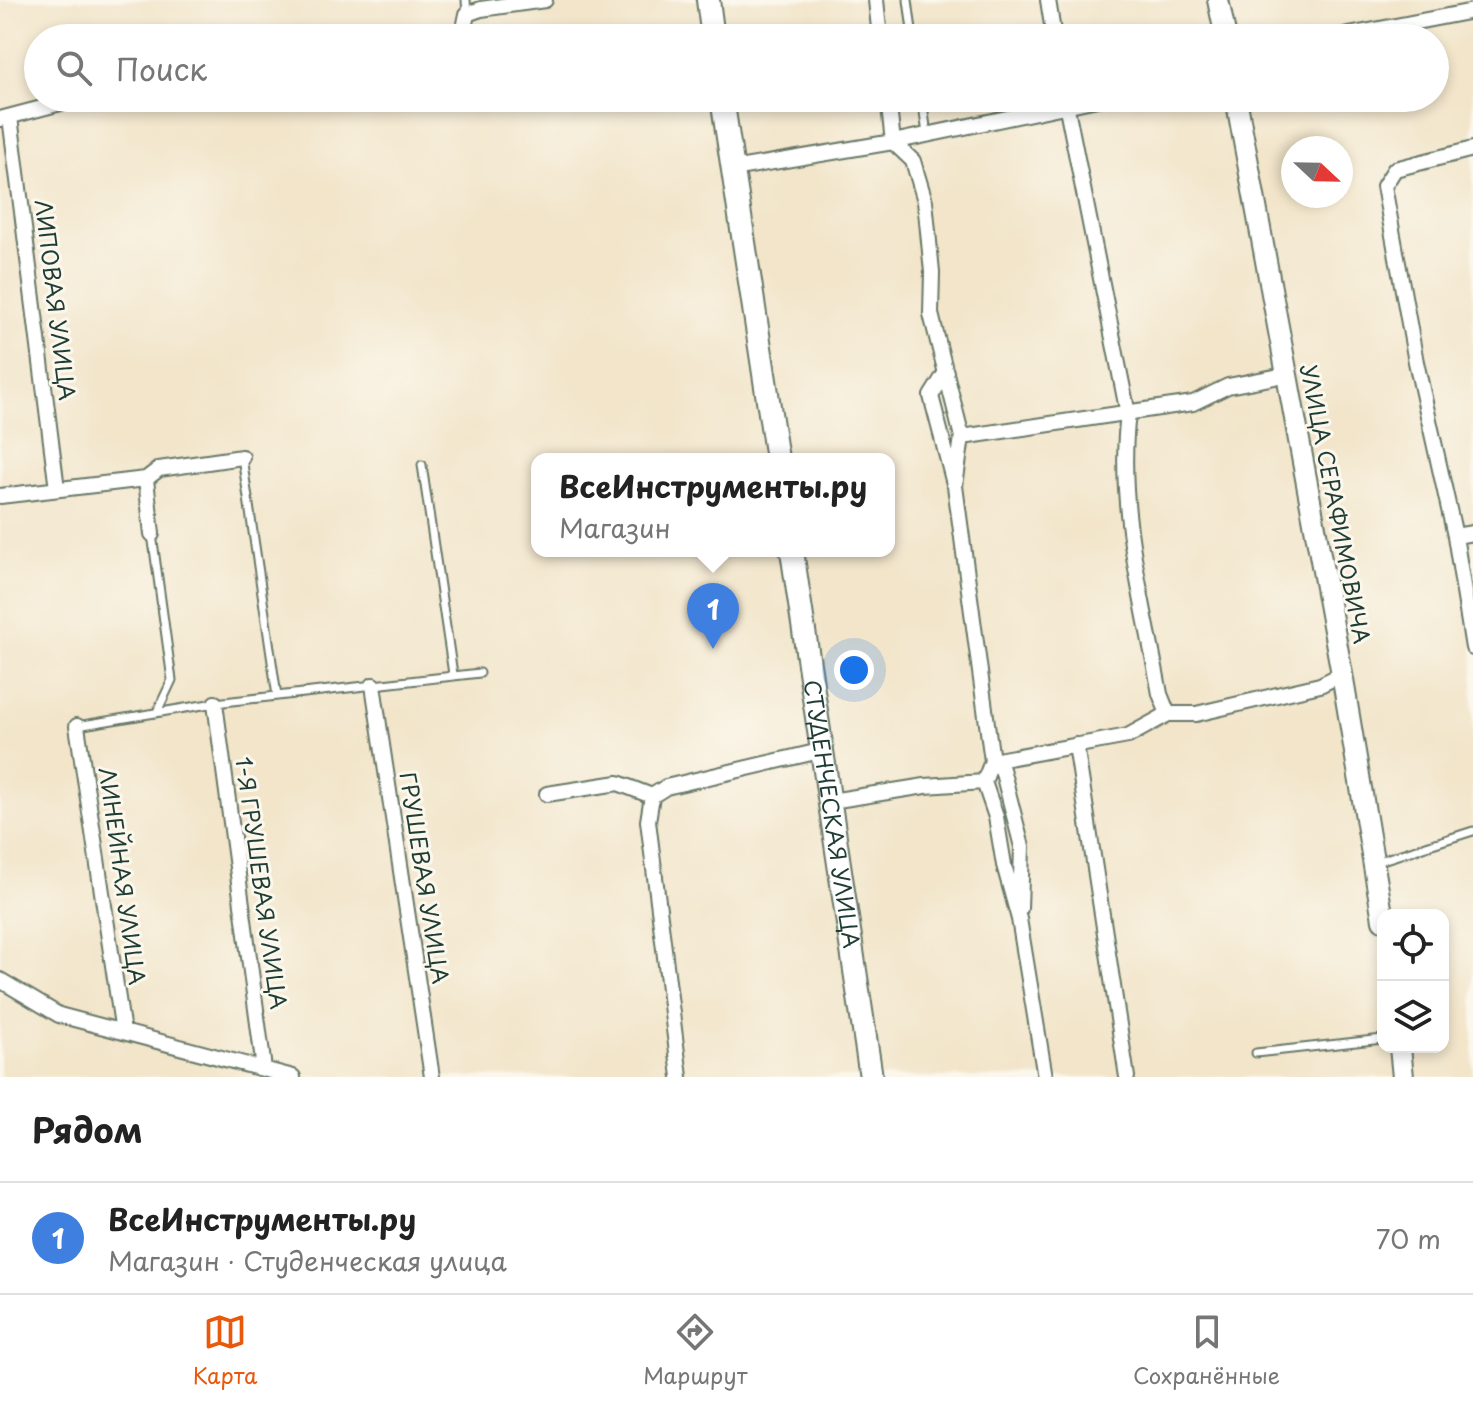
<!DOCTYPE html>
<html lang="ru">
<meta charset="utf-8">
<style>
:root{--surface:#fff;--page:#f6f6f6;--text:#222;--muted:#767676;--line:#e0e0e0;--accent:#ea580c}
body{margin:0;font-family:"Playpen Sans",sans-serif;background:var(--page);color:var(--text)}
.controls{position:absolute;right:24px;bottom:24px;display:grid;overflow:hidden;border-radius:16px;box-shadow:0 4px 12px #0003}
.controls button{width:72px;height:72px;display:grid;place-items:center;padding:0;border:0;border-bottom:2px solid var(--line);background:var(--surface);color:var(--text);font:40px sans-serif}
.compass{position:absolute;left:1281px;top:136px;width:72px;height:72px;border-radius:50%;background:var(--surface);box-shadow:0 4px 12px #0003;rotate:112deg}
.you{position:absolute;left:854px;top:670px;width:28px;height:28px;margin:-20px;border:6px solid #fff;border-radius:50%;background:#1a73e8;box-shadow:0 0 0 12px #1a73e833}
.badge{display:grid;place-items:center;width:52px;height:52px;border-radius:50%;background:var(--accent);color:#fff;font-size:26px;font-weight:700}
.pin{position:absolute;translate:-50% -66px;filter:drop-shadow(0 2px 4px #0008)}
.pin::after{content:'';position:absolute;top:42px;width:28px;height:24px;background:inherit;clip-path:polygon(0 0,100% 0,50% 100%)}
.popup{position:absolute;left:531px;top:453px;width:364px;height:104px;box-sizing:border-box;display:grid;place-content:center;border-radius:16px;background:var(--surface);filter:drop-shadow(0 2px 6px #0005);font-size:26px;white-space:nowrap;color:var(--muted)}
.popup b{font-size:30px;color:var(--text)}
.popup::after{content:'';position:absolute;left:50%;top:100%;margin-left:-16px;border:16px solid transparent;border-top-color:var(--surface)}
.list{margin:0;padding:0;list-style:none}
h2{display:flex;justify-content:space-between;align-items:center;height:104px;margin:0;padding:0 32px;font-size:34px}
h2 small{font-size:26px;font-weight:400;color:var(--muted)}
.list li{display:grid;grid-template-columns:52px 1fr auto;gap:24px;align-items:center;box-sizing:border-box;height:112px;padding:0 32px;border-top:2px solid var(--line)}
.list b{display:block;font-size:30px;white-space:nowrap}
.list p{margin:0;font-size:26px;white-space:nowrap;color:var(--muted)}
.list em{font-size:26px;font-style:normal;color:var(--muted)}
.icon{flex:none;width:44px;height:44px;fill:none;stroke:currentColor;stroke-width:2;stroke-linecap:round;stroke-linejoin:round}
.map{position:relative;flex:none;width:1473px;height:1077px;overflow:hidden}
.search{position:absolute;background:var(--surface);box-shadow:0 4px 12px #0003;left:24px;right:24px;top:24px;height:88px;display:flex;align-items:center;gap:20px;box-sizing:border-box;padding:0 28px;border-radius:44px;color:var(--muted);font-size:30px}
.sheet{height:216px;background:var(--surface)}
nav{display:flex;justify-content:space-around;align-items:center;box-sizing:border-box;height:112px;border-top:2px solid var(--line);background:var(--surface);font-size:22px;color:var(--muted)}
nav a{display:grid;justify-items:center;gap:4px}
nav .on{color:var(--accent)}
.map>svg:first-child{display:block}
.lines{fill:none;stroke-linecap:round;stroke-linejoin:round}
.lane-casing{stroke:#697868;stroke-width:11}
.street-casing{stroke:#697868;stroke-width:18}
.secondary-casing{stroke:#697868;stroke-width:24}
.primary-casing{stroke:#697868;stroke-width:26}
.lane{stroke:#fff;stroke-width:7}
.street{stroke:#fff;stroke-width:14}
.secondary{stroke:#fff;stroke-width:20}
.primary{stroke:#fff;stroke-width:22}
.labels{text-anchor:middle;stroke-width:6;stroke-linejoin:round;paint-order:stroke}
.street-label{font-size:22px;fill:#1f3d34;stroke:#fbf7ec}
</style>
<div class="map">
<svg width="1473" height="1077" viewBox="0 0 1473 1077">
<rect width="100%" height="100%" fill="#fbf7ec"/>
<filter id="ink" filterUnits="userSpaceOnUse"><feTurbulence type="fractalNoise" baseFrequency=".0125" numOctaves="2"/><feDisplacementMap in="SourceGraphic" scale="16" xChannelSelector="R" yChannelSelector="G"/><feConvolveMatrix kernelMatrix="1 2 1 2 8 2 1 2 1" color-interpolation-filters="sRGB"/></filter>
<filter id="wash" filterUnits="userSpaceOnUse"><feTurbulence type="fractalNoise" baseFrequency=".006" numOctaves="4" result="noise"/><feDisplacementMap in="SourceGraphic" scale="32" xChannelSelector="R" yChannelSelector="G"/><feGaussianBlur stdDeviation="1.8" result="paint"/><feColorMatrix in="noise" values="0 0 0 0 0 0 0 0 0 0 0 0 0 0 0 0 0 1.4 0 .05"/><feComposite in="paint" operator="in"/></filter>
<g filter="url(#wash)">
<rect width="100%" height="100%" fill="#f2e5ca"/>
</g>
<g filter="url(#ink)">
<g class="lines">
<defs>
<path id="lane" d="M466,0l1,14
M908,0l5,38
M922,98l5,36
M242,457l35,239
M422,465l31,209
M152,534l20,146 -15,32
M77,726l138,-23 265,-30
M1376,862l97,-31
M1256,1053l127,-14"/>
<path id="street" d="M876,0l4,38
M1048,0l6,38
M462,38l5,-24 14,-5 64,-9
M1333,38l140,-27
M888,98l5,44 20,19 12,40 7,71 -1,42 31,123 -7,49 37,275 -8,21 12,35 8,48 15,54 26,158
M1065,98l63,316c-12,93 16,189 32,280l8,20
M10,117l47,372
M0,119l80,-21
M1473,149l-78,20 -11,17 32,176 39,174 18,-3
M732,169l161,-27 209,-44
M946,372l-15,24 23,88
M962,437l231,-34 35,-17 57,-11
M146,479l13,-10 83,-12
M0,496l146,-17 6,55
M1455,536l18,112
M373,685l59,392
M215,703l49,366
M77,726l46,306
M1076,745l51,332
M992,761l136,-25 40,-22h28l124,-29 22,-11
M992,761l10,8 20,78 -2,62
M547,794l71,-11 34,13 14,-9 158,-37
M652,796l-4,25 32,256
M831,801l94,-15 59,-4
M0,980l59,35 234,62"/>
<path id="secondary" d="M1218,0l8,38
M1236,98l106,576 41,246
M1400,1047l3,30"/>
<g id="primary">
<path d="M708,0l5,38"/>
<path d="M722,98l55,361"/>
<path id="s1" d="M792,551l79,526"/>
</g>
</defs>
<use href="#lane" class="lane-casing"/>
<use href="#street" class="street-casing"/>
<use href="#secondary" class="secondary-casing"/>
<use href="#primary" class="primary-casing"/>
<use href="#lane" class="lane"/>
<use href="#street" class="street"/>
<use href="#secondary" class="secondary"/>
<use href="#primary" class="primary"/>
</g>
</g>
<g class="labels">
<g class="street-label">
<text transform="translate(55 300) rotate(83)" y="8">ЛИПОВАЯ УЛИЦА</text>
<text transform="translate(1335 504) rotate(79)" y="8">УЛИЦА СЕРАФИМОВИЧА</text>
<text dy="8" stroke="none"><textPath href="#s1" startOffset="266">СТУДЕНЧЕСКАЯ УЛИЦА</textPath></text>
<text transform="translate(122 876) rotate(82)" y="8">ЛИНЕЙНАЯ УЛИЦА</text>
<text transform="translate(424 878) rotate(81)" y="8">ГРУШЕВАЯ УЛИЦА</text>
<text transform="translate(261 883) rotate(82)" y="8">1-Я ГРУШЕВАЯ УЛИЦА</text>
</g>
</g>
</svg>
<div class="controls">
<button><svg class="icon" aria-label="locate" viewBox="0 0 24 24"><circle cx="12" cy="12" r="6"/><path d="M12 2v4M12 18v4M2 12h4M18 12h4"/></svg></button>
<button><svg class="icon" aria-label="layers" viewBox="0 0 24 24"><path d="M12 4l9 5-9 5-9-5zM3 14l9 5 9-5"/></svg></button>
</div>
<svg class="compass" viewBox="-18 -18 36 36"><path d="M0-13l5 13h-10z" fill="#e53935"/><path d="M0 13l5-13h-10z" fill="#767676"/></svg>
<div class="you"></div>
<div class="pin badge" style="left:713px;top:649px;background:#3f7fe0">1</div>
<div class="popup"><b>ВсеИнструменты.ру</b>Магазин</div>
<div class="search"><svg class="icon" aria-label="search" viewBox="0 0 24 24"><circle cx="10" cy="10" r="6"/><path d="M15 15l6 6"/></svg>Поиск</div>
</div>
<section class="sheet">
<h2>Рядом<small></small></h2>
<ul class="list">
<li><span class="badge" style="background:#3f7fe0">1</span><div><b>ВсеИнструменты.ру</b><p>Магазин · Студенческая улица</p></div><em>70 m</em></li>
</ul>
</section>
<nav>
<a class="on"><svg class="icon" aria-label="map" viewBox="0 0 24 24"><path d="M3 6l6-2 6 2 6-2v14l-6 2-6-2-6 2zM9 4v14M15 6v14"/></svg>Карта</a>
<a><svg class="icon" aria-label="directions" viewBox="0 0 24 24"><path d="M12 3l9 9-9 9-9-9zM9 14v-3h6M13 9l2 2-2 2"/></svg>Маршрут</a>
<a><svg class="icon" aria-label="saved" viewBox="0 0 24 24"><path d="M7 4h10v16l-5-4-5 4z"/></svg>Сохранённые</a>
</nav>
